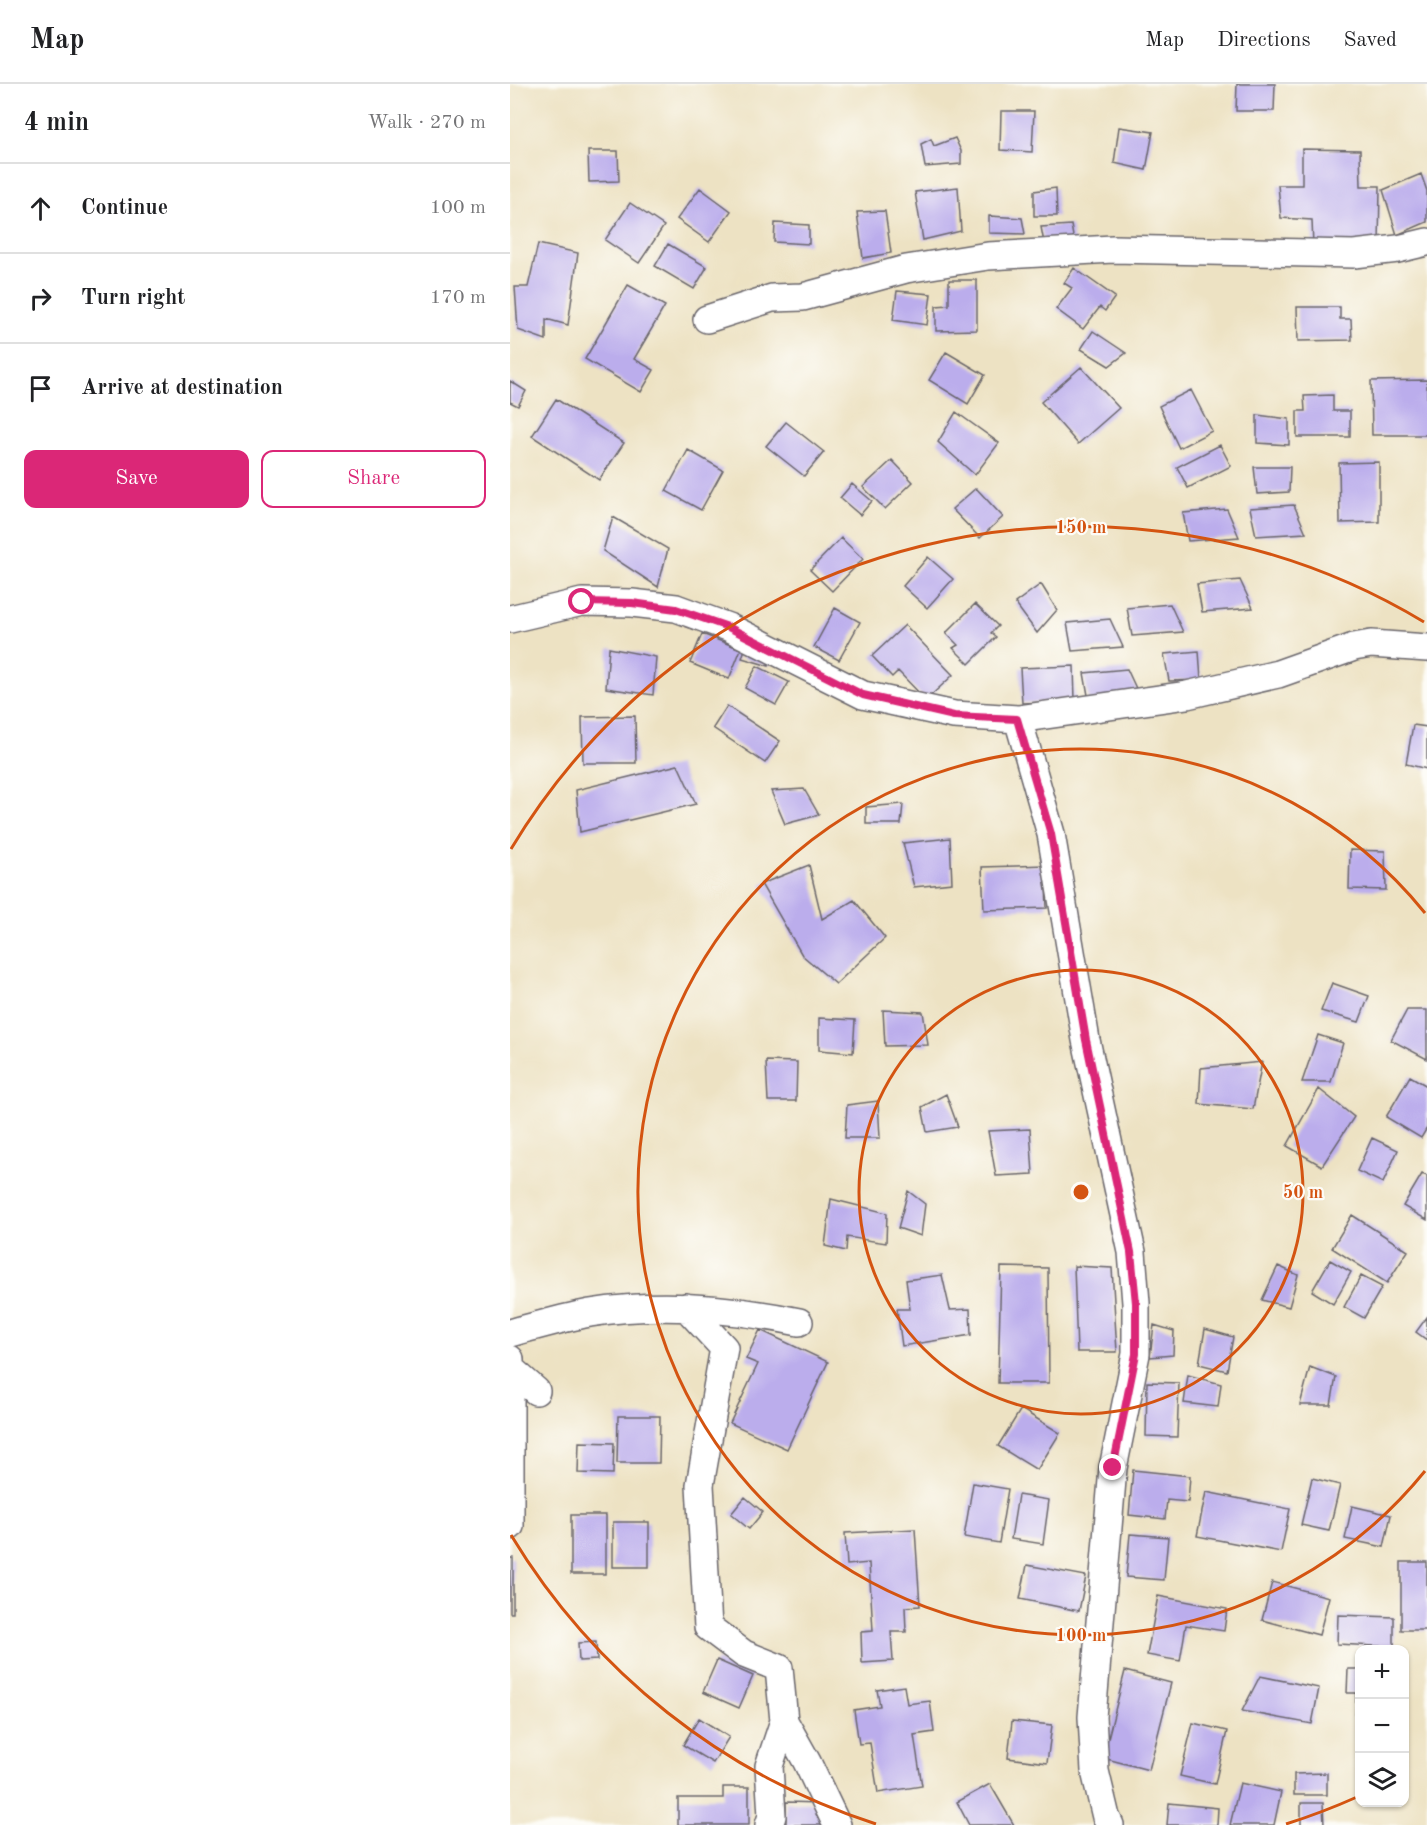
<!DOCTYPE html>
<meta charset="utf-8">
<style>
:root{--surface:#fff;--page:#f6f6f6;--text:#202124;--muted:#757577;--line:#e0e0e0;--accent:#db2777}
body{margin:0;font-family:"Old Standard TT",serif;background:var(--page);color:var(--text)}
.controls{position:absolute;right:18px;bottom:18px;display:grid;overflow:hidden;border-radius:12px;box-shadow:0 2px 4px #0004}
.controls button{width:54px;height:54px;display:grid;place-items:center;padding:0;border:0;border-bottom:2px solid var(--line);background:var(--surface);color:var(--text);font:30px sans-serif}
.stop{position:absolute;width:18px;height:18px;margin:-14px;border:4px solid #db2777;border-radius:50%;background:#fff}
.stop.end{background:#db2777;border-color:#fff;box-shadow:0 2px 6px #0008}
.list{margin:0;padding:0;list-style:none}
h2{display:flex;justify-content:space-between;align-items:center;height:78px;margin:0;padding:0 24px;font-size:26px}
h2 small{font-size:20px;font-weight:400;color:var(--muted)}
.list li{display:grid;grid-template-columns:39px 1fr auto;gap:18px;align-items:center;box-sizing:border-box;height:90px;padding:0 24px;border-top:2px solid var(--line)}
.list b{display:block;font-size:22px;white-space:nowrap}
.list em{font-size:20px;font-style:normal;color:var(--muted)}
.actions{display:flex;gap:12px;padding:18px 24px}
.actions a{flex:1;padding:14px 0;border:2px solid var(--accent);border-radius:12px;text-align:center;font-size:21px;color:var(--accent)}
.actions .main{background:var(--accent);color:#fff}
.icon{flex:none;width:33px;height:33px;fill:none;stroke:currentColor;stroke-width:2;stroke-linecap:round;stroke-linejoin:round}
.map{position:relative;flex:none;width:917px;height:1741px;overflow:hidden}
header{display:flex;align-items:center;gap:36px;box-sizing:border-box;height:84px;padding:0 30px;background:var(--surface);border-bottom:2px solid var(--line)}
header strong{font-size:28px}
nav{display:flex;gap:33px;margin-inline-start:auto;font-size:21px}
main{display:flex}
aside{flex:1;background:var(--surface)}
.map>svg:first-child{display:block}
.building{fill:#bbadec}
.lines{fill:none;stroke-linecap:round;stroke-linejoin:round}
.street-casing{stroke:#69656b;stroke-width:30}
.street{stroke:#fff;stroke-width:27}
.route{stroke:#db2777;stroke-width:8}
.ring{fill:none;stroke:#d45411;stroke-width:3}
.centre{fill:#d45411;stroke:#fdfcf7;stroke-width:3}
.ring-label{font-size:18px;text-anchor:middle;font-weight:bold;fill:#d45411;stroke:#fdfcf7;stroke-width:4.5;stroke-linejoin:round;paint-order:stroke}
</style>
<header>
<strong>Map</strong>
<nav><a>Map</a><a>Directions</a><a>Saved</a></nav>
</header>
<main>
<aside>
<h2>4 min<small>Walk · 270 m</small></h2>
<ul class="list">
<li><svg class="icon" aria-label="ahead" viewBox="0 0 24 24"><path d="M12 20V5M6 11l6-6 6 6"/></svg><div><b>Continue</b></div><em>100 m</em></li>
<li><svg class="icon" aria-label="right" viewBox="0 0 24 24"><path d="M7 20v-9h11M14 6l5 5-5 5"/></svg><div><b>Turn right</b></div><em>170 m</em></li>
<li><svg class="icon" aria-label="arrive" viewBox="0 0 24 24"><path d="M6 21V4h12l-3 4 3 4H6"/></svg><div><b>Arrive at destination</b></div></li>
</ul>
<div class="actions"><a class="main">Save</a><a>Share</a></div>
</aside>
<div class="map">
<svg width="917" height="1741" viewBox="0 0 917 1741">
<rect width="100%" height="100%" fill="#fdfcf7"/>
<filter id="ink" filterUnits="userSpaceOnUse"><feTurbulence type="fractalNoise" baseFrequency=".0167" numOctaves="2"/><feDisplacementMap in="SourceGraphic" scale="12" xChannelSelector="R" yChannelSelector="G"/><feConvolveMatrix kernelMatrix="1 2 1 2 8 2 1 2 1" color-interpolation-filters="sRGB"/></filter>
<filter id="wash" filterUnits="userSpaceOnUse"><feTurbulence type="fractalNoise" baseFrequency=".008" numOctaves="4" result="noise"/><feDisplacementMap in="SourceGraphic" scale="24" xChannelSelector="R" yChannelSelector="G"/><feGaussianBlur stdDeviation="1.35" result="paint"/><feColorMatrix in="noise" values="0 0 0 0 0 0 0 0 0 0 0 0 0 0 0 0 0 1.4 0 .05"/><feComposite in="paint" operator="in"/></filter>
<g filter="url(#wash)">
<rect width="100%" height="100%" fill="#ede2c3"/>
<g id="blocks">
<path class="building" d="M727,0h38l-1,27h-38z
M491,27h33l-2,41 -32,-2z
M609,43l34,5 -7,38 -32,-7z
M445,54l6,13v13l-36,3 -4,-23 10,-5 3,7z
M792,65l58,1 1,36h19l-1,60h-66l-1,-26 -31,-2 -3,-33h24z
M78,67h30l1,30 -30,1z
M911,90l6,17v31l-30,13 -14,-45z
M448,103l3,44 -38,9 -8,-48z
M190,104l31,23 -22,31 -32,-23z
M546,104l1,28h-23v-25z
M120,119l34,23 -25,37 -34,-23z
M375,127l6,42 -28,5 -6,-46z
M479,132l33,2 3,16 -36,-1z
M265,139l34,2v19l-35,-2z
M561,141l3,17 -30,1 -3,-16z
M28,160l40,9 -10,72 -22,-6v21l-28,-10 -3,-43h13z
M158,160l39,23 -13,22 -39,-23z
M564,184l41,29 -10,14 -5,-4 -17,22 -27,-20 16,-21 -8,-5z
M439,196h28v50l-41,1v-25l13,-1z
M118,201l37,21 -31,53 20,11 -13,22 -56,-33z
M387,207l34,3 -4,31 -34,-5z
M787,223h43v12h11l1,21 -54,1z
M583,247l33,22 -17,13 -28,-17z
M436,268l39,23 -17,29 -39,-24z
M571,283l38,41 -41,36 -37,-42z
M917,296v55h-55l-1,-54z
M0,297l16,10 -8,15 -8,-4z
M681,306l21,41 -33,17 -20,-42z
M823,311v16h17v26h-53v-26h8l-1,-15z
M46,315l68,44 -25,37 -67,-44z
M446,328l43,31 -24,32 -37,-33z
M747,331l32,4v26l-32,-2z
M276,338l38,30 -20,24 -38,-30z
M710,361l11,21 -43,22 -11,-21z
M178,366l35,20 -22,40 -35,-19z
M382,376l21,22 -28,27 -22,-22z
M869,378v60l-39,1 -1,-60z
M744,383h36l-1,25 -32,2z
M342,400l20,17 -12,14 -20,-17z
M466,404l27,29 -23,21 -28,-29z
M784,421l12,28 -50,3 -6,-28z
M717,425l12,28 -51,4 -5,-28z
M103,433l55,32 -10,38 -55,-36z
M331,454l22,21 -31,32 -22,-21z
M418,473l25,22 -26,29 -24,-22z
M730,496l13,28 -51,4 -5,-28z
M531,500l16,26 -20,23 -22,-30z
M465,520l23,22 -7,7 5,4 -27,27 -16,-16 5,-3 -12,-12z
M660,520l13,28 -51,4 -5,-28z
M325,524l25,14 -21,38 -25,-13z
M600,535l13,28 -51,4 -5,-28z
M395,541l48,50 -27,25 -28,-29 -6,6 -20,-21z
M192,550l39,15 -12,30 -39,-16z
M236,562l26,8 -3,12 -27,-8z
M99,564l47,9 -3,38 -47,-7z
M689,567l2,29 -32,1 -5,-27z
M247,582l32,16 -13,23 -31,-17z
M564,582l1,35 -53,2 -2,-35z
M617,585l13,28 -51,4 -5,-28z
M217,622l53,35 -15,22 -52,-35z
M125,632l1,47h-53l-1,-46z
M903,641l14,2v42l-21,-5z
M168,681l18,39 -116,28 -4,-42z
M294,705l15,26 -34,9 -14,-33z
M393,720l-2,20h-35v-17z
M440,754l2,45 -38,4 -11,-44z
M840,766l35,1 1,39 -37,-1z
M299,781l13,54 32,-19 31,38 -49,46 -34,-29 -41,-71z
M535,781l2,43 -63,2 -2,-43z
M822,899l37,13 -10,26 -38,-11z
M373,926l40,2 5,33 -43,1z
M897,926h20v49l-36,-19z
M309,934l36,2 -2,33 -34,-3z
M808,951l25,8 -12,39h-29z
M256,977l31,1 -1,39h-28z
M752,978l-9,47 -54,-5 2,-36z
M900,992l17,10v42l-6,10 -35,-21z
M809,1005l35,28 -32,49 -35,-20z
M436,1010l12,33 -31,5 -5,-25z
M368,1017l2,37h-35l2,-33z
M520,1045l3,45 -37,2 -8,-45z
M862,1054l26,12 -15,33 -26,-12z
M912,1090l5,2v44l-24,-14z
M398,1107l17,13 -4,32 -23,-8z
M321,1115l56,14 -1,30 -39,-6 -1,14 -21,-5z
M842,1131l56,36 -21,32 -55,-35z
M820,1176l21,12 -18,32 -21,-13z
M564,1182l38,2 5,84h-40z
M768,1182l20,9 -9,32 -27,-7z
M491,1183l47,1 1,115h-51z
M432,1191l8,35 20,-1 1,26 -69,11 -5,-37h13l-4,-29z
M851,1192l21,11 -18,31 -20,-11z
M917,1233v23l-11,-8z
M644,1241l20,6 -1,24 -23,2z
M695,1245l28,8 -6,34 -28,-7z
M250,1246l68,32 -41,87 -57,-26 28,-59 -12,-5z
M800,1283l26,10 -5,28h-31z
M678,1291l33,9 -3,23 -34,-4z
M637,1298l32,1 -2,54 -31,-1z
M511,1325l39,24 -23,37 -39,-24z
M108,1332h42l-1,47h-42z
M69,1358l35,1 -1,31 -35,-1z
M623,1386l57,6 -2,26 -21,-2 -2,19 -36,-4z
M802,1394l28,7 -11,46 -28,-6z
M463,1399l35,6 -9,54 -35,-6z
M696,1408l84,17 -9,43 -84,-16z
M508,1411l31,5 -6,44 -32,-5z
M235,1413l18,15 -14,17 -18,-15z
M842,1422l39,9 -7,32 -39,-8z
M61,1431h35v59h-35z
M103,1438h36v45h-36z
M405,1445l5,77 -15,1 1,25h-15l2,29 -31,2 -1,-31 12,-1 -4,-68 -22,2 -2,-32z
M620,1450l38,3 -4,43 -38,-3z
M0,1474h3v55h-3z
M891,1478h26v68h-26z
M517,1481l59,11 -7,35 -59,-12z
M762,1498l57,15 -10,38 -57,-15z
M648,1512l69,13 -3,22 -38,-6 -6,36 -33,-6z
M828,1531l56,2v30l-57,-3z
M86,1558l1,18 -18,1 -1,-18z
M207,1576l36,16 -14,32 -36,-16z
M838,1585h12v69h-5l1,-45h-9z
M615,1587l46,12 -22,87 -46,-12z
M750,1592l59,12 -7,36 -70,-13z
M394,1602l3,18 23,-3 4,31 -20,3 8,51 -44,7 -8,-50 -11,1 -5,-34 26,-4 -3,-16z
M189,1634l30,19 -16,26 -30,-18z
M502,1637l40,4 -5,38 -39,-5z
M683,1639l34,8 -12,53 -35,-8z
M817,1689v22h-33v-21z
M730,1699l41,9 -7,33h-44z
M480,1700l24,41h-45l-12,-23z
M213,1703h26v38h-71v-27h45z
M276,1718l35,1v22h-35z
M659,1719l49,5 -1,17h-50z
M791,1719h22l1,22h-23z"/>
</g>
</g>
<g filter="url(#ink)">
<use href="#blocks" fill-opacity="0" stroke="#69656b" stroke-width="1.5"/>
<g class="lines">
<defs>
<path id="street" d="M197,235l65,-21 31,-1 103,-28 82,-13 125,-7 241,5 44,-5 29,-7
M0,535l72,-17 50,1 44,5 52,19 135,68 91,20 64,4 169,-24 91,-21 76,-27 17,-3 56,4
M508,635l33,115 35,206 46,212 4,51v51l-23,114 -21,249 3,54 11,46 4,8
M176,1223l38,41 -24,137 8,142 36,27 35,14 5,53 -15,45 3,50 -3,9
M0,1249c26,-7 53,-15 80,-20 70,-11 141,-5 209,9
M0,1275v167
M2,1286l24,21
M274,1637l23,41 30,63"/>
</defs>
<use href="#street" class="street-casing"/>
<use href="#street" class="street"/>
</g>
</g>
<g class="lines" filter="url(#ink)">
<path class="route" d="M72,518l50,1 44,6 52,18 135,68 91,21 63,3 34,115 35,206 45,212 5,51v51l-23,114"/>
</g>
<g class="ring">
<circle cx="571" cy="1108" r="222"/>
<path d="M915 1387A443 443 0 1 1 915 829"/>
<path d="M847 1713A665 665 0 0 1 776 1740M366 1740A665 665 0 0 1 1 1451M1 765A665 665 0 0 1 914 538"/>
</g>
<circle cx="571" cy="1108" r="9" class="centre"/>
<g class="ring-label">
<text x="571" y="449">150 m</text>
<text x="793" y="1114">50 m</text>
<text x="571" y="1557">100 m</text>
</g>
</svg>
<div class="controls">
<button>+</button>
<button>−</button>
<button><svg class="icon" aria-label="layers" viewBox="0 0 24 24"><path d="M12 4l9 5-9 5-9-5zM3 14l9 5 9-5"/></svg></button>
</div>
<div class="stop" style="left:72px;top:518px"></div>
<div class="stop end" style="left:603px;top:1384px"></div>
</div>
</main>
